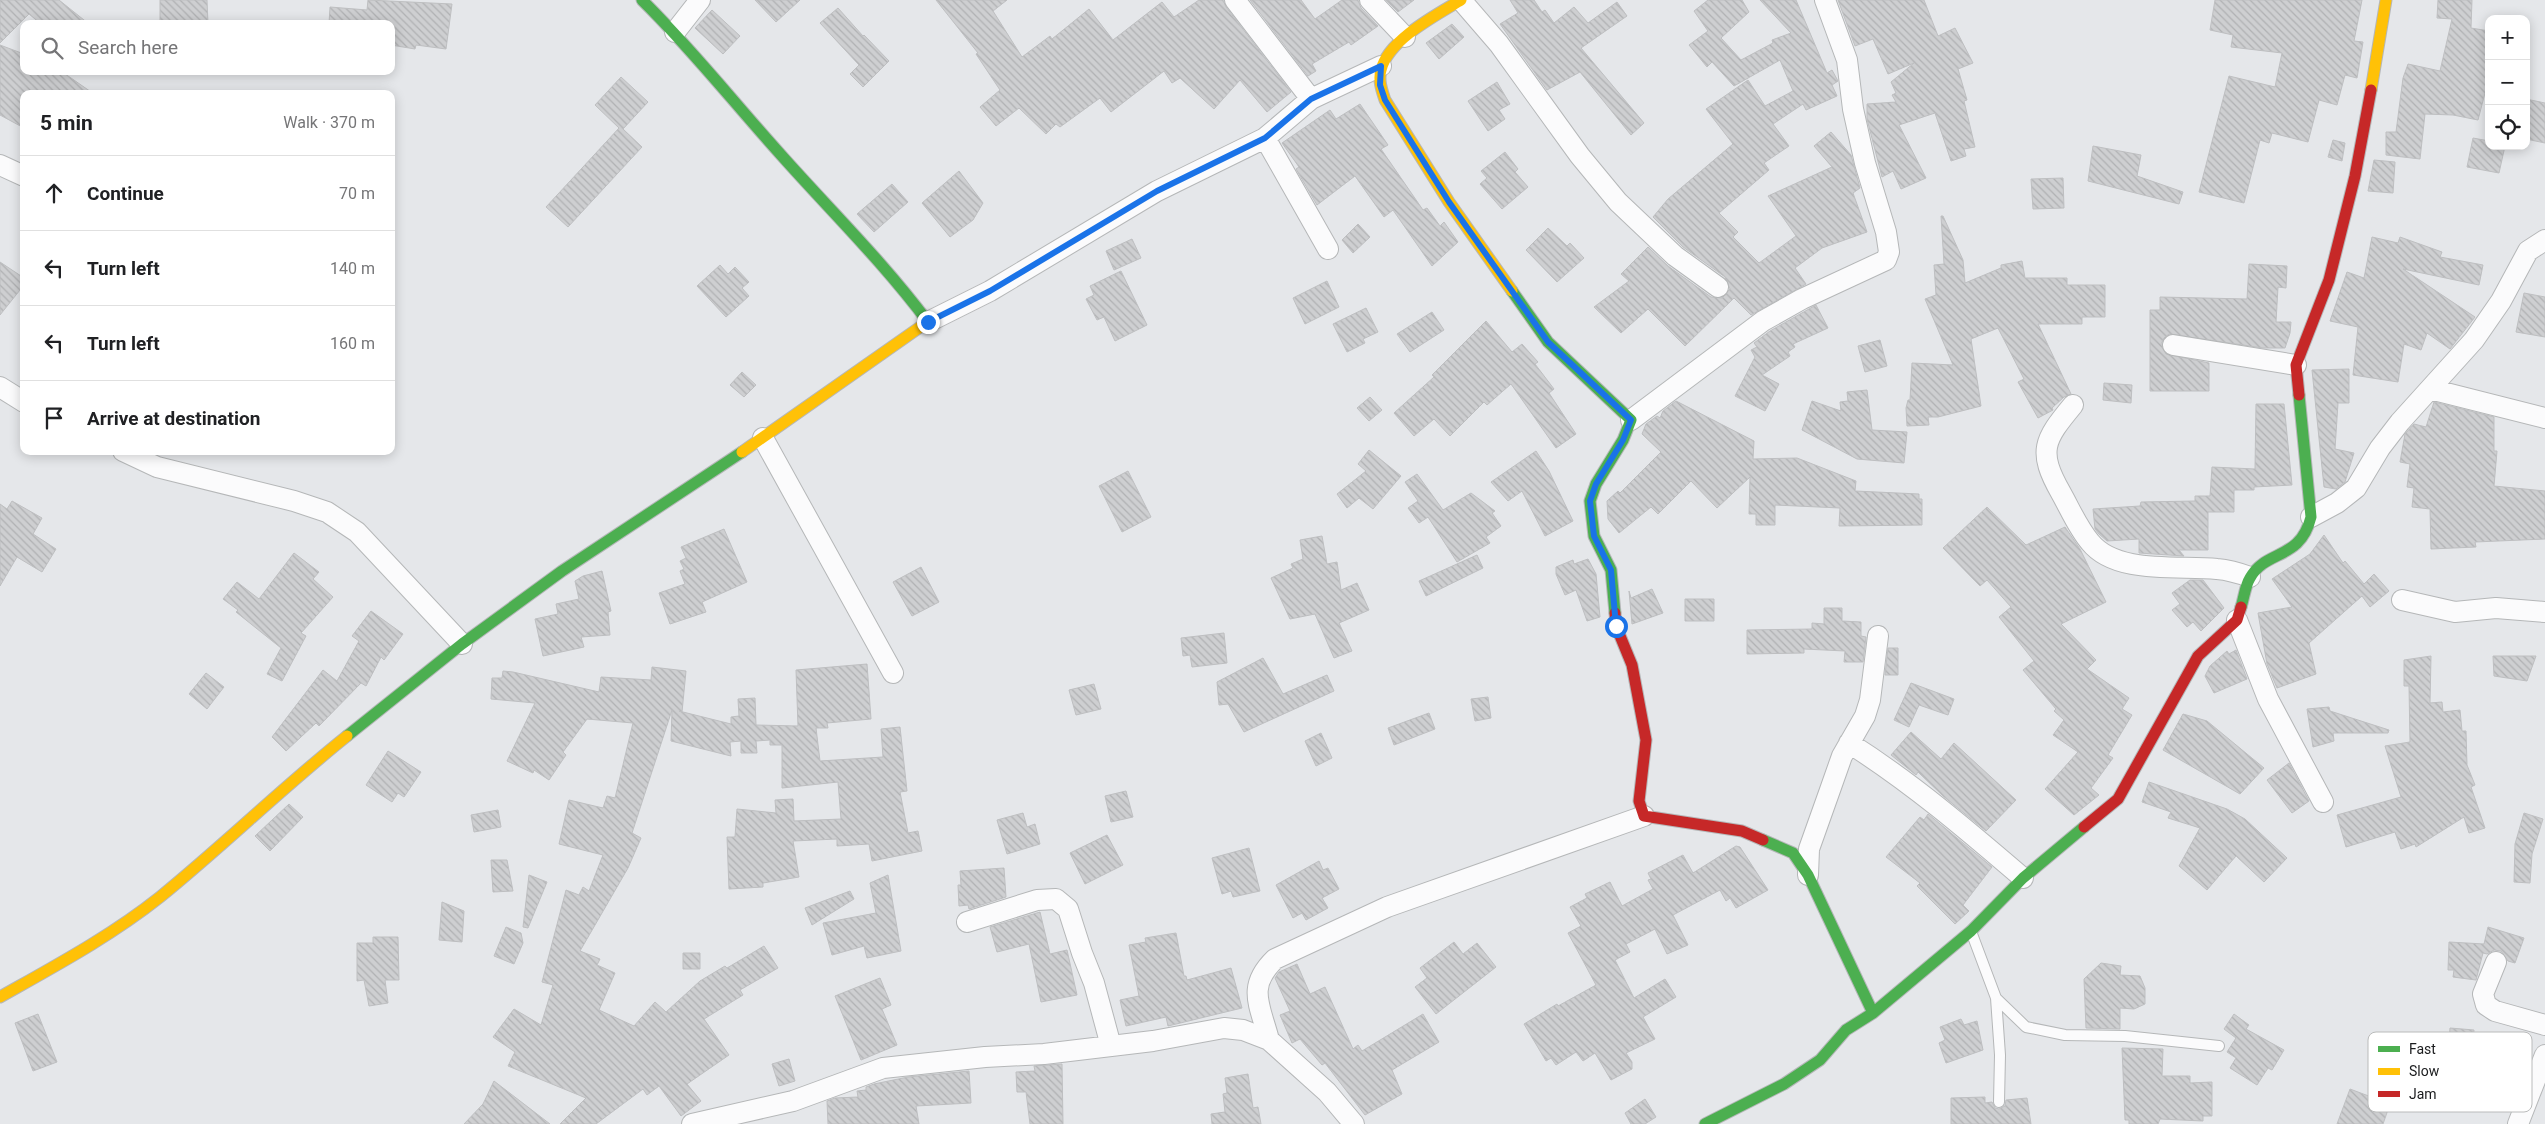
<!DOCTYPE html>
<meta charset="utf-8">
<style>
:root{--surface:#fff;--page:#f2f2f2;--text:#202124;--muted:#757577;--line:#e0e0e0}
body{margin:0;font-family:Roboto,sans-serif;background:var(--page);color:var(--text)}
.controls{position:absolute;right:15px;top:15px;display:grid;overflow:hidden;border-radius:10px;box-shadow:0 2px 12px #0003}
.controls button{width:45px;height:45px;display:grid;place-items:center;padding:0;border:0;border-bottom:1px solid var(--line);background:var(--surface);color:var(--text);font:25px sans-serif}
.stop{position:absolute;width:15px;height:15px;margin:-11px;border:4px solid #1a73e8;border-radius:50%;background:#fff}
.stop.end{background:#1a73e8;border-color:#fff;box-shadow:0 1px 5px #0008}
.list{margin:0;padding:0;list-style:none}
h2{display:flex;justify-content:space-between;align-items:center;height:65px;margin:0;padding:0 20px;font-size:21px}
h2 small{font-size:16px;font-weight:400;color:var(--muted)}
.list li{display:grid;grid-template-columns:32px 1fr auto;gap:15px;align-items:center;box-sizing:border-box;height:75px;padding:0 20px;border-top:1px solid var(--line)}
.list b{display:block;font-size:19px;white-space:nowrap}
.list em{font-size:16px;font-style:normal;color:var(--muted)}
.icon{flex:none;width:28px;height:28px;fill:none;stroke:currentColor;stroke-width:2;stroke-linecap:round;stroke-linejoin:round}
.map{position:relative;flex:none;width:2545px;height:1124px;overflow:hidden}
.search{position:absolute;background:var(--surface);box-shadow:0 2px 12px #0003;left:20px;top:20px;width:375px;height:55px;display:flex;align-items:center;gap:12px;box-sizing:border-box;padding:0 18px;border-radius:10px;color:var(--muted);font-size:19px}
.panel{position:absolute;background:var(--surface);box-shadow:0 2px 12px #0003;left:20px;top:90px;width:375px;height:365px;border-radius:10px}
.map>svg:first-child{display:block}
.building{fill:url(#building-back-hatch);stroke:#bebfc1}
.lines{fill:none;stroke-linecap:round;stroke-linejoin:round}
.lane-casing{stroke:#b5b7b8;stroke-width:12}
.street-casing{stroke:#b5b7b8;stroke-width:22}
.fast-casing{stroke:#b5b7b8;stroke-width:13}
.slow-casing{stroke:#b5b7b8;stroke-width:13}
.jam-casing{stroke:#b5b7b8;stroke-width:13}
.lane{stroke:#fbfbfc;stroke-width:10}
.street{stroke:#fbfbfc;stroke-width:20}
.fast{stroke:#4caf50;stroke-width:11}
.slow{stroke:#ffc107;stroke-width:11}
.jam{stroke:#c62828;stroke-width:11}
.route{stroke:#1a73e8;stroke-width:6}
.key{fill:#fff;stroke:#babbbb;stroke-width:1}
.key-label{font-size:14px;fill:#1a1b1d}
</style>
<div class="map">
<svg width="2545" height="1124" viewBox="0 0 2545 1124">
<defs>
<pattern id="building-back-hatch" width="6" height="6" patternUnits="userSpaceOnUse" patternTransform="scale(1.25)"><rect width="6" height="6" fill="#cecfd1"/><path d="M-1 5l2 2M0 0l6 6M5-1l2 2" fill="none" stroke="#b0b1b3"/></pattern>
</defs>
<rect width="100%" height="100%" fill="#e5e7ea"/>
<path class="building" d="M0,0h59l30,24h-48l-12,-10 -29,29z
M160,0h47l1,24h-48z
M368,0l84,4 -6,45 -30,-4 -1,4 -24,-4v-21h-62l1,-17 37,3z
M755,0h45l-24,22z
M936,0h71l-14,11 29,46 28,-21 2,3 37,-30 24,31 49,-38 12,15 25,-17h24l3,7 65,85 -24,20 -27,-32 -26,29 -34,-31 -8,5 -8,-12 -53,41 -11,-14 -40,29 -4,-3 -10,10 -27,-26 -23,18 -16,-19 20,-17 -24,-36 2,-1z
M1250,0h51l14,19 27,-19h16l3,8 17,18 -27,19 -2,-3 -37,22 4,7 -8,5z
M1386,0h28l-16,12z
M1510,0h24l8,12 3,-2 9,13 20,-16 14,16 29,-21 10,14 -46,32 63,75 -13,12 -51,-63 -33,18 -47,-66 18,-11z
M1708,0h34l7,12 -28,26 20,22 32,-17 -1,-3 19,-7 -31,-33h36l31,73 5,-3 6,11 -6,4 5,11 -31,14 -3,-6 -30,20 16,22 -25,17 5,7 -50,43 19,19 -5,5 26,26 37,-27 -28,-40 64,-29 -18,-21 17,-14 20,23 9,33 -7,5 14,39 -45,16 -27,20 11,16 -55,31 -17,-17 -49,48 -37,-37 -27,24 -27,-26 35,-26 -8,-7 27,-27 20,19 43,31 11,1 8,-9 -5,-12 -42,-30 -30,-30 15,-18 65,-55 -27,-35 42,-29 17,26 28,-15 -13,-31 -46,26 -22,-24 -5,5 -18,-22 19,-14 -14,-20z
M1838,0h86l14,36 17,-8 18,35 -15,6 9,31 -3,1 11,46 -11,2 2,7 -15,5 -16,-48 -36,12 27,53 -25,11 -8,-18 -11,6 -15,-58v-15l29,-2 -4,-7 4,-2 -5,-11 23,-19 -26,11 -15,-35 -18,7z
M2215,0h147l-8,41 9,1 -6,36 -12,-3 -8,30 -18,-5 -11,42 -36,-9 -3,10 -9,-3 -16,63 -45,-11 30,-116 46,11 7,-34 -51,-6 2,-12 -23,-5z
M2438,0h34l-1,28 18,3v63l-4,-1 -7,27 -25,-5 -28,-1 -5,45 -34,-4v-23h10l7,-54 5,-14 32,7 12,-52 -15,-1z
M838,8l25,28 1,-1 25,26 -26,26 -13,-13 9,-9 -39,-42z
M712,10l28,26 -17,18 -28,-26z
M1452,24l12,13 -25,22 -13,-16z
M0,45l24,9v17h37l33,23h-70v34l-24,-13z
M621,77l27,25 -25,27 19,18 -74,80 -22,-20 73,-79 -24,-23z
M1497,82l13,22 -11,6 6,9 -17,12 -20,-30z
M2526,99l19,4v40l-19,-4z
M1360,104l28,41 -7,4 42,61 4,-2 13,18 4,-4 14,20 -26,24 -39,-56 -9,7 -29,-41 -38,29 -21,-36 3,-2 -17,-24 48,-33 6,9z
M2473,138l16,3v5h16l-6,27 -32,-6z
M2333,140l12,3 -3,18 -14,-4z
M2093,146l48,9 -4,21 46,16 -4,12 -91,-23z
M1505,152l13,17 -3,3 13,15 -26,22 -22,-25 7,-6 -6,-7z
M2374,160l21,2 -2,31 -25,-2z
M959,171l24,32 -10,17 -23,17 -28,-34z
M2063,178l1,30 -31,1 -2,-30z
M892,184l16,18 -34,30 -17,-18z
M1941,216h2l20,44 2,23 36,-15v-3l21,-4 3,17h42v7h38v32h-23v7h-44l33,70 -7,3 -12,11 1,2 -15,8 -20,-36 6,-3 -26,-51 -27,11 10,67 -43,11h-10l1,8 -22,1 -1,-18 2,-8h2l2,-37 41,2 -28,-66 11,-4 -2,-30 10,-1z
M1358,224l12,13 -17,16 -11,-13z
M1548,228l19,18 3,-3 14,15 -27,24 -31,-32z
M2372,237l26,6 2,-6 42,15 -2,5 43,8 -4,20 -76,-16 72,48 -25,32 -23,-16 -6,17 -17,-6 -6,38 -45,-7 5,-48 -28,-6 17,-49 17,6z
M1132,239l9,19 -27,12 -8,-19z
M0,262l24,16v7l-24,30z
M2249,264l38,2 -1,22 -8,-1 -2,35h15l-1,11 -5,15h-22l-94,-14 -5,4 -3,6 5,10 43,9v28h-59v-81h10v-13l87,2z
M720,265l8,9 7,-7 14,15 -7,6 7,8 -23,21 -29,-31z
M1121,271l26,54 -32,16 -11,-24 -7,3 -11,-21 8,-4 -4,-9z
M1327,281l12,26 -34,17 -12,-26z
M2524,293l21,4v40l-29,-5z
M1816,305l12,23 -35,16 2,3 -7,5 2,4 -28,19 17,9 -14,27 -30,-15 20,-39 -4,-7 6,-3 -3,-4 16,-12z
M1366,308l12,24 -15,7 2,4 -18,9 -14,-28z
M1432,312l12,18 -34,22 -13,-18z
M1486,321l26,31 10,-8 16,18 -3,2 19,25 -5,4 27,41 -20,14 -45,-64 -24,21 -3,-3 -34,34 -16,-17 -20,17 -20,-23 40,-36 -2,-2z
M1880,340l7,26 -22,6 -7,-26z
M2349,369v34h-11l-3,46 19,4 -9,29 -9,7 -12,-2 -12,-117z
M742,372l14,13 -12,12 -14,-12z
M2104,383l28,2 -1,18 -28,-3z
M1867,390l5,40 35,2 -3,31 -47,-4 -55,-29 10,-29 29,10 -1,-9 8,-1 -1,-9z
M1370,397l12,13 -13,11 -12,-13z
M1676,401l78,40 -1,18 44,-1 59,23 -1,10 64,3v5h3v26l-83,1 1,-18 -65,-3v20h-19v-11h-7l1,-37 -33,31 -26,-27 -33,33 -7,-7 -32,26 -11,-14 -1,-18 11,-10 2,2 41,-41 -19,-18 4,-10 11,-8 3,2 3,-7z
M2434,402l60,15v34h3l-3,35 51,5v48l-70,3 1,5 -45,2 -1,-40 -18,-2 2,-19 -7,-1 3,-23 -10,-2 5,-28 9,-10 12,3z
M2256,404h28l8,81 -38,2v3h-20v22h-26v38h-29l5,6 -45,-3v-14l-32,2 -8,-7 -4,-5 -2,-20 47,-3 1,-4 54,-1v-5h15l2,-29 43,2z
M1369,450l32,26 -28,33 -14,-11 -12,10 -10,-14 29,-23 -8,-7z
M1536,451l13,20 24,50 -28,15 -23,-45 -14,10 -17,-19z
M1128,471l23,46 -29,15 -23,-46z
M1417,474l26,36 28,-17 24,18 -3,2 9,13 -15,11 4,6 -33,19 -29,-45 -9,6 -11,-15 10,-7 -13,-19z
M12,501l30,17 -9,16 23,15 -14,23 -25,-15 -17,29v-82l7,5z
M1987,507l39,38 39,-18 15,22 26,53 -45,22 35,36 -9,9 42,29 -7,11 10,6 -24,40 5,3 -22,30 8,7 -25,20 -29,-26 33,-37 -25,-17 11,-15 -10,-9 2,-2 -33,-39 11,-9 -35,-44 12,-10 -24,-27 -7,6 -37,-38z
M724,529l23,53 -45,20 4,10 -36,12 -11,-31 26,-9 -5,-13 4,-2 -4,-8 6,-3 -5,-11z
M2324,535l19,28 2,-2 19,23 10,-10 15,17 -19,16 -8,-11 -53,47 7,31 -39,14 -10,-24 -9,-51 34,-6 -20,-28 38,-25z
M1322,536l5,28 10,-2 4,28 16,-7 12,27 -30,13 13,28 -18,7 -19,-44 -25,5 -19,-41 22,-10 -2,-4 12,-5 -3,-19z
M294,553l25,19 -6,7 20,18 -32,36 5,3 -24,45 -15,-7 14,-26 -45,-36 2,-2 -15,-11 14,-17 22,17z
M1477,555l6,13 -57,28 -7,-15z
M1588,559l8,15 4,43 -13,4 -11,-31 -11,5 -9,-21v-7l17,-7 1,4z
M921,567l18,35 -27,14 -19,-34z
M602,571l9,40 -3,1 2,23 -29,2 3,10 -41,9 -8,-37 23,-5 -2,-10 23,-5 -4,-18 8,-5z
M2190,580h13l21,28 -23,23 -8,-9 -6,5 -15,-17 8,-6 -8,-11z
M1652,589l11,24 -31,11 -3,-33 2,7z
M1685,599h29v22h-29z
M1824,608h18v13l19,1v14l5,1 -3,25h-19l1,-11 -41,-2v4l-57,1v-24l65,-1v-6l12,1z
M371,611l32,23 -19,26 -3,-3 -15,29 -5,-3 -42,43 -3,-3 -30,28 -14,-14 51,-67 14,11 22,-40 -7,-5z
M1224,633l3,30 -35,4 -2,-12 -7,1 -2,-18z
M1888,648h10v27h-13z
M2236,650l11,29 -33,14 -9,-17 5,-10 17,-15 2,3z
M2431,656l-1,47 12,-1 1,10 17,-2 2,21h4l1,34 8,20 -4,2 14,41 -16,5 -5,-16 -48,30 -1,-3 -14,5 -6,-17 -49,15 -9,-32 64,-18 -16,-51 25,-4 -1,-56h-5v-26z
M2493,656h43l-9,25 -33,-5z
M1263,658l20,36 44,-19 7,16 -90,41 -16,-28 -9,1 -2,-23z
M867,664l4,55 -44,4 1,5h-12l4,33 63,-4 -2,-28 19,-2 7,64 -7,1 8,41 10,-2 4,20 -50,10 -3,-17 -32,2v-7l-44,2 6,36 -36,6v4l-34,2 -2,-52h8l2,-28 39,4 -1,-13 18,-1 1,22 47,-2 -3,-37 -56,6v-43h-12v-5l-14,1 1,12h-16v-12l-11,1 1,14 -60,-15 1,-31 -40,123 9,5 -13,30 -48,83 20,8 -3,6 18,8 -16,37 35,16 21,-24 11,10 34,-31 25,-15 2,2 37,-22 14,22 -38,22 3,5 -39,24 25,36 -42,29 14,17 -20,15 -22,-30 -12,9 -4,-6 -47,35h-36l26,-26 -78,-32 7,-14 -22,-15 21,-28 27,16 12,-40 -11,-3 24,-92 13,5 4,-8 6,4 14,-36 -44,-11 10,-44 34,8 4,-12 8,2 18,-75 -46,-4 -24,33 3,3 -17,25 -15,-10 -1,3 -26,-12 28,-58 -44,-4 1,-21h10l1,-7 10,1 86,20 2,-15 50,3 1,-13 34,4 -4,41 -3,-1 52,13v-7l8,-1 -1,-17 17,-1 1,27 42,1 -2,-56z
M206,673l18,14 -17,22 -18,-15z
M1911,683l43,16 -6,16 -29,-10 -10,22 -15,-7z
M1094,684l7,25 -25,6 -7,-25z
M1488,697l3,21 -16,3 -4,-22z
M2329,707l1,4 59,19 -1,3h-55l1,8 -21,6 -6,-38z
M1429,713l6,16 -41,16 -6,-17z
M2183,714l24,7 57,47 -24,26 -77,-44z
M1911,732l30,27 13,-16 62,57 -30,31 -43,-35 -25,-24 -2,3 -25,-20z
M1321,733l11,25 -16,8 -11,-25z
M388,751l33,21 -17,25 -6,-4 -6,9 -26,-17z
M2289,763l20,38 -17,12 -25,-33z
M2149,782l78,27 18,10 42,39 -23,24 -28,-26 -29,34 -28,-24 21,-38 -32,-10 3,-6 -29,-10z
M1126,791l7,26 -22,5 -6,-26z
M289,804l14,13 -33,34 -15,-15z
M498,810l3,17 -27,5 -3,-17z
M1023,813l4,14 8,-3 5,20 -33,10 -10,-34z
M2524,813l19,6 -11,35 -2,29 -16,-1 1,-38z
M1928,814l64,53 -29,38 6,6 -14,13 -38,-38 3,-3 -34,-26 34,-40 4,3z
M1107,835l16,30 -38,19 -15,-31z
M1736,846l4,1 28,43 -32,18 -6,-10 -4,3 -6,-11 -47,25 15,30 -21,9 -12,-25 -29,15 4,8 -15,8 19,38 31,-19 11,18 -33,20 12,22 -29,14 6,9v7l-21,11 -16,-27 -12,8 -7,-9 -20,13 -5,-7 -5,3 -22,-37 33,-20 1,2 38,-21 -28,-52 13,-7 -11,-19 17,-9 -2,-4 25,-12 12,24 31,-17 -5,-9 3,-1 -3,-6 35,-18 10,18z
M1249,848l11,43 -27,6 -2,-6 -9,3 -10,-36z
M491,860h16l6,31 -20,1z
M1319,861l4,9 5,-2 11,21 -17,9 6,10 -22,12 -4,-7 -9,5 -17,-33z
M1004,868l2,29 -37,12 -1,-4 -9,1 -1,-21h3l-1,-14z
M529,875l18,7 -19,46 -5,-1z
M888,875l13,76 -34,7 -3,-12 -32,9 -9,-32 53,-10 -6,-30z
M850,891l4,8 -42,26 -7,-17z
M442,902l22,9 -2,31 -23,-2z
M1040,912l10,42 17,-4 10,45 -36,7 -12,-58 -32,8 -7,-25z
M506,927l15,6 2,10 -9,21 -20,-8z
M2488,927l36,11 -9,25 -7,-2 -7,-10 -7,-1 -7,4 -4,-1 -7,27 -23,-3 1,-7h-6l1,-28 35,2z
M1176,933l8,43h2l1,4 44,-12 11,40 -74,18 -2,-9 -40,9 -6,-26 19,-4 -10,-51 17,-3 -1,-4z
M373,937h25l1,43h-14l3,23 -19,3 -5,-26 -7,1v-38h16z
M1454,942l9,12 14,-11 19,24 -60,47 -21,-27 12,-9 -7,-10z
M683,953h17v16h-17z
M2101,963l20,3 -1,9 20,1 5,12v16l-11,5 -14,-1v21l-34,-1 -2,-49z
M1297,964l13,30 15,-7 28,62 5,-4 4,6 61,-37 16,28 -47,28 10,24 -37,21 -40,-52 -3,2 -22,-26 -8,4 -12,-28 10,-4 -15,-33 4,-6z
M880,978l11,27 -9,4 15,36 -36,15 -26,-64z
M38,1014l19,48 -24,9 -18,-48z
M2234,1014l15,11 -3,4 38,21 -12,20 -4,-2 -11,17 -27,-17 6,-10 -9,-6 9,-14 -12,-9z
M1961,1019l3,6 13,-4 6,29 -37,13 -7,-20 6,-3 -5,-13z
M2450,1028l24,2 -2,25 -24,-1z
M2122,1048l41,1 -1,27h28v7l22,-1v34h-9v5l-43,-2 -2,5h-29v-4h-4z
M789,1059l6,22 -16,5 -7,-22z
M1062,1064l1,60h-33l-4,-32h-9l-1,-20 19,-1 -1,-5z
M969,1071l2,32 -55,3 3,18h-91l-1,-23 8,-3 23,-1 -1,-6 9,-1v-3l8,-3 34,-7z
M1248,1074l5,34 5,-1 3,17h-49l-1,-10 14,-2 -2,-18 4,-1 -2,-15z
M494,1081l56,43h-86l19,-20z
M2350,1089l40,15 -7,20h-46z
M1985,1097v6l7,-1 3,6 4,1 6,-3 1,-6 21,-2 4,26h-80v-26z
M1645,1099l11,18 -11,7h-14l-6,-11z"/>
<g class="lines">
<defs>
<path id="lane" d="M1972,934l24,64 30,29 39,8 60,1 94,10
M1996,998l4,57 -1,47"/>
<path id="street" d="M1235,0l76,99
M1370,0l35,37
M1461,0l38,44 81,112 38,46 57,54 43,31
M675,32l25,-32
M1265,138l63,111
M0,165l24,11
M928,322l62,-31 167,-100 108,-53 46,-39 70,-33
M2173,345l123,20
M0,387l24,15
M2430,389l115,29
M2073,405c-29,35 -36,46 -12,88 9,16 17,35 29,49 26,33 90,23 127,27 12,1 22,4 33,8
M1631,420l132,-99 39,-22 84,-39 3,-8 -3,-20 -21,-69 -12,-54 -6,-49 -22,-60
M763,438l130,235
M123,451l34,16 137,34 33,11 30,20 105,112
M2311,517l26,-14 19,-15 24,-40 20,-26 74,-82 27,-39 27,-50 17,-11
M2402,600l53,12 41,-4 49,4
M2237,620l31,79 55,103
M1849,743c63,40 118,87 174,135
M1808,875l1,-26 21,-59 12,-34 23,-40 5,-16 8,-64
M967,922l70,-22 19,-1 12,10 14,44 12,30 17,63
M2496,962l-13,32 3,11 9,6 50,14
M1269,1040c-9,-35 -23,-53 6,-81l112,-52 257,-91
M692,1124l101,-23 90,-33 102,-11 59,-3 109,-13 71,-13 19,2 26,10 58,52 27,32
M2518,1124l27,-69"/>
<path id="fast" d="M642,0c50,49 93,104 140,156 49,55 102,107 146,166l-5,3
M1512,291l36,51 83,78 -8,20 -27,44 -6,17 4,35 17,34 4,43
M2241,607c3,-9 4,-21 9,-29 16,-29 50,-17 61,-61l-12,-122
M347,736l115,-92 100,-73 180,-119
M1763,840l30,13 15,22 65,138
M1705,1124l79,-40 36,-24 26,-30 27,-17 98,-82 52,-53 61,-51"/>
<path id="slow" d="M1461,0c-25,15 -73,40 -80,70 -3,10 1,21 4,30l64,102 63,89
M2371,90l15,-90
M742,452l181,-127
M0,997c55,-31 111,-61 160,-100 64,-52 123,-110 187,-161"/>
<path id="jam" d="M2299,395l-3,-30 33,-85 26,-104 16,-86
M1615,613l1,13 16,39 14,75 -7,61 5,15 98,15 21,9
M2084,827l34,-28 80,-143 39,-36 4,-13"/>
</defs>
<use href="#lane" class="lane-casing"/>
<use href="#street" class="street-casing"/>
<use href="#fast" class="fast-casing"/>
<use href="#slow" class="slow-casing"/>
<use href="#jam" class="jam-casing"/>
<use href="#lane" class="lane"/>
<use href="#street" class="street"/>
<use href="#fast" class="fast"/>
<use href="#slow" class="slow"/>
<use href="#jam" class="jam"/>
</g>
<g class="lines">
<path class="route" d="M928,322l62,-31 167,-100 108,-53 46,-39 70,-33 -1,19 5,15 64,102 99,140 83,78 -8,20 -27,44 -6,17 4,35 17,34 5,56"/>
</g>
<rect x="2368" y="1032" width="164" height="80" rx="8" class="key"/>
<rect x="2378" y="1046" width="22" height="6" fill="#4caf50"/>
<rect x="2378" y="1068" width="22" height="7" fill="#ffc107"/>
<rect x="2378" y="1091" width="22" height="6" fill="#c62828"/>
<g class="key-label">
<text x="2409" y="1054">Fast</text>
<text x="2409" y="1076">Slow</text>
<text x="2409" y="1099">Jam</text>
</g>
</svg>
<div class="controls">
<button>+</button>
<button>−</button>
<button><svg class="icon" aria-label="locate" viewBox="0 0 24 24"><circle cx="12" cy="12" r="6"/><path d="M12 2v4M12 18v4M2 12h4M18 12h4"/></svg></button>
</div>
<div class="stop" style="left:1616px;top:626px"></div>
<div class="stop end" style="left:928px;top:322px"></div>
<div class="search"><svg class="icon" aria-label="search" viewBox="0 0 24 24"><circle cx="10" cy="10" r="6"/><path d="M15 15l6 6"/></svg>Search here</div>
<section class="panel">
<h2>5 min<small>Walk · 370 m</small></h2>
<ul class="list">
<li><svg class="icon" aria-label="ahead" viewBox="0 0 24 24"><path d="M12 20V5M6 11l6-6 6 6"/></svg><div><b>Continue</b></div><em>70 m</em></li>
<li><svg class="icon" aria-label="left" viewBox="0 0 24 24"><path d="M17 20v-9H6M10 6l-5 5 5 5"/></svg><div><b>Turn left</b></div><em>140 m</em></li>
<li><svg class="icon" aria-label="left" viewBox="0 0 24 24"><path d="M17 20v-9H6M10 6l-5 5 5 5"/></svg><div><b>Turn left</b></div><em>160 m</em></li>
<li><svg class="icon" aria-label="arrive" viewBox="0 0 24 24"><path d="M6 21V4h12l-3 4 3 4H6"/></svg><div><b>Arrive at destination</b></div></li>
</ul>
</section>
</div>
